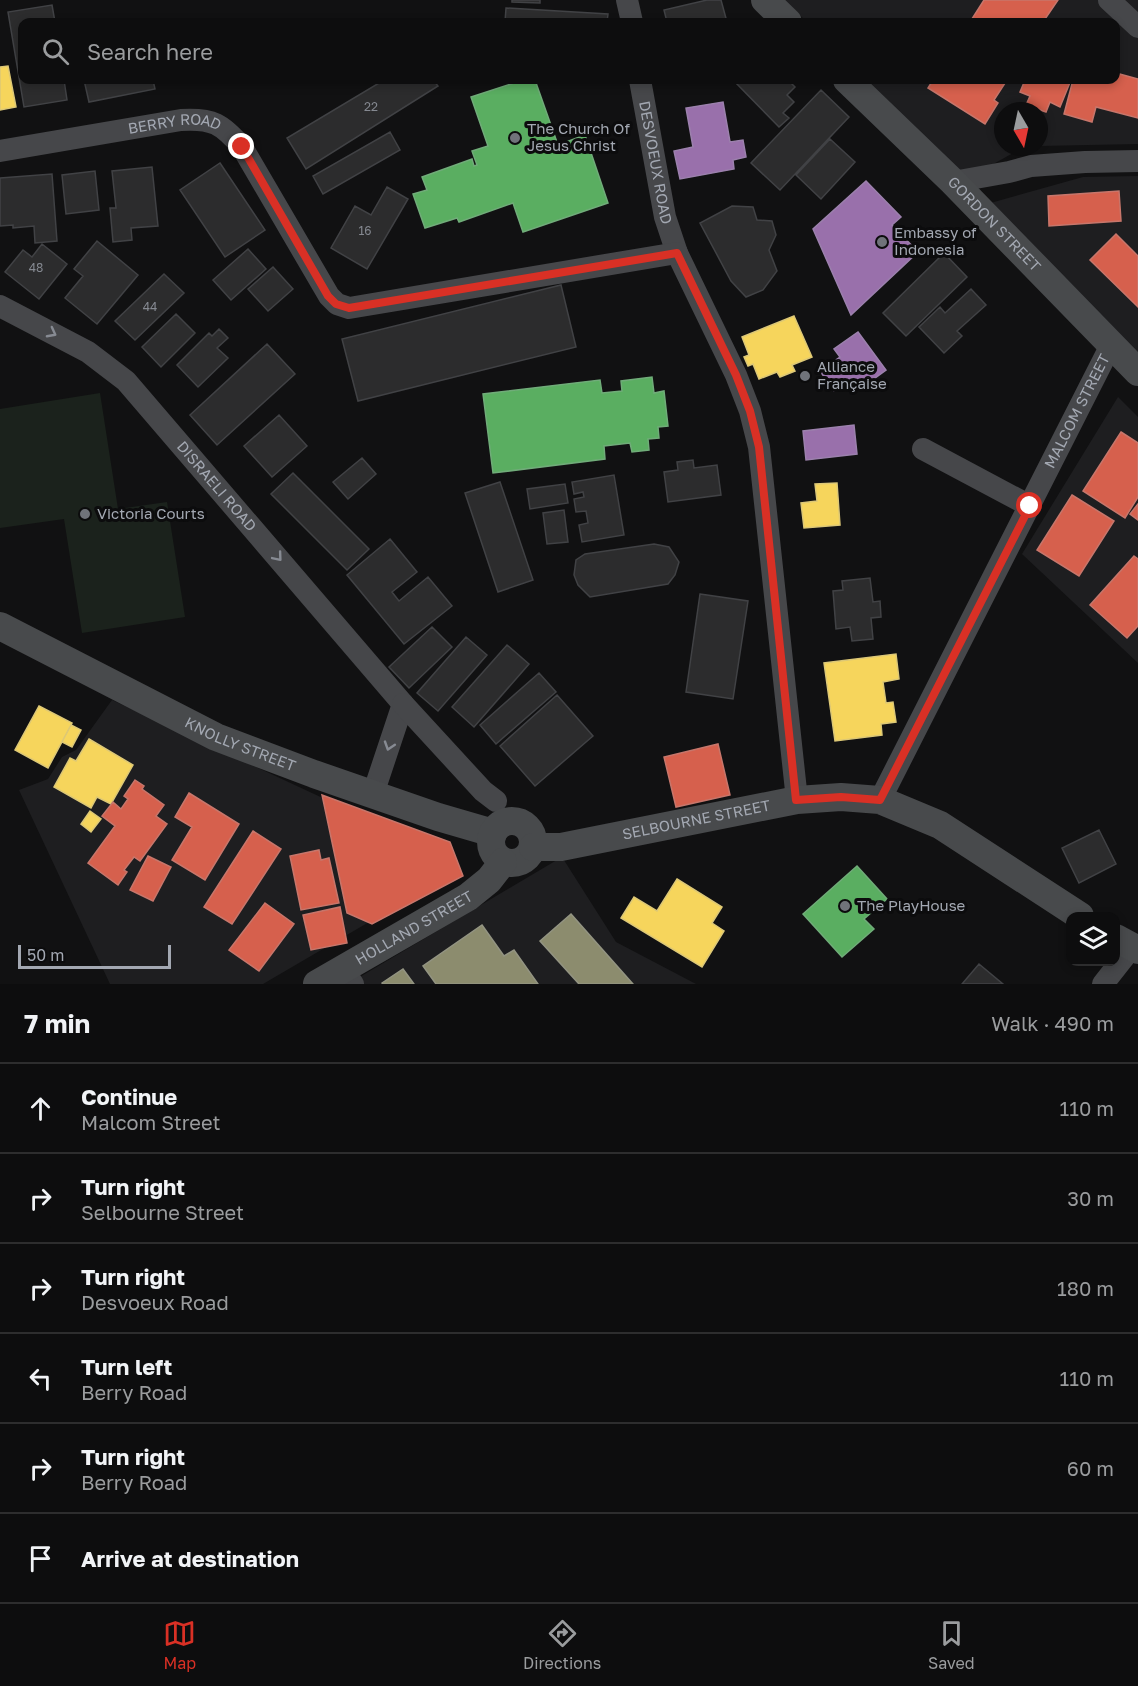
<!DOCTYPE html>
<meta charset="utf-8">
<style>
:root{--surface:#0d0d0e;--page:#161617;--text:#f1f3f6;--muted:#9a9c9e;--line:#2d2d2e;--accent:#d93025}
body{margin:0;font-family:"Golos Text",sans-serif;background:var(--page);color:var(--text)}
.controls{position:absolute;right:18px;bottom:18px;display:grid;overflow:hidden;border-radius:12px;box-shadow:0 3px 9px #0003}
.controls button{width:54px;height:54px;display:grid;place-items:center;padding:0;border:0;border-bottom:2px solid var(--line);background:var(--surface);color:var(--text);font:30px sans-serif}
.compass{position:absolute;left:994px;top:102px;width:54px;height:54px;border-radius:50%;background:var(--surface);box-shadow:0 3px 9px #0003;rotate:171deg}
.scale{position:absolute;left:18px;bottom:15px;width:153px;box-sizing:border-box;padding-left:6px;border:3px solid #a3a8b2;border-top:0;font-size:16px;line-height:21px;white-space:nowrap;color:#a3a8b2;-webkit-text-stroke:4px #0c0c0d;paint-order:stroke}
.stop{position:absolute;width:18px;height:18px;margin:-14px;border:4px solid #d93025;border-radius:50%;background:#fff}
.stop.end{background:#d93025;border-color:#fff;box-shadow:0 2px 6px #0008}
.list{margin:0;padding:0;list-style:none}
h2{display:flex;justify-content:space-between;align-items:center;height:78px;margin:0;padding:0 24px;font-size:26px}
h2 small{font-size:20px;font-weight:400;color:var(--muted)}
.list li{display:grid;grid-template-columns:39px 1fr auto;gap:18px;align-items:center;box-sizing:border-box;height:90px;padding:0 24px;border-top:2px solid var(--line)}
.list b{display:block;font-size:22px;white-space:nowrap}
.list p{margin:0;font-size:20px;white-space:nowrap;color:var(--muted)}
.list em{font-size:20px;font-style:normal;color:var(--muted)}
.icon{flex:none;width:33px;height:33px;fill:none;stroke:currentColor;stroke-width:2;stroke-linecap:round;stroke-linejoin:round}
.map{position:relative;flex:none;width:1138px;height:984px;overflow:hidden}
.search{position:absolute;background:var(--surface);box-shadow:0 3px 9px #0003;left:18px;right:18px;top:18px;height:66px;display:flex;align-items:center;gap:15px;box-sizing:border-box;padding:0 21px;border-radius:12px;color:var(--muted);font-size:22px}
.sheet{height:618px;background:var(--surface)}
nav{display:flex;justify-content:space-around;align-items:center;box-sizing:border-box;height:84px;border-top:2px solid var(--line);background:var(--surface);font-size:16px;color:var(--muted)}
nav a{display:grid;justify-items:center;gap:3px}
nav .on{color:var(--accent)}
.map>svg:first-child{display:block}
.built{fill:#1e1e20}
.green{fill:#1b221c}
.homes{fill:#f6d55c;stroke:#ddc876;stroke-width:1.5}
.shops{fill:#d6604d;stroke:#c7766b;stroke-width:1.5}
.offices{fill:#9970ab;stroke:#9c81ad;stroke-width:1.5}
.public{fill:#5aae61;stroke:#70ac79;stroke-width:1.5}
.industry{fill:#8c8c6e;stroke:#939482;stroke-width:1.5}
.building{fill:#2c2c2d;stroke:#414245;stroke-width:1.5}
.lines{fill:none;stroke-linecap:round;stroke-linejoin:round}
.minor{stroke:#46474a;stroke-width:22}
.major{stroke:#484a4c;stroke-width:28}
.oneway{stroke:#878b93}
.route{stroke:#d93025;stroke-width:8}
.poi-dot{fill:#70737a;stroke:#0c0c0d;stroke-width:2}
.labels{text-anchor:middle;stroke-width:6;stroke-linejoin:round;paint-order:stroke}
.number-label{font-size:12px;fill:#858991}
.street-label{font-size:15px;fill:#a3a8b2;stroke:#0c0c0d}
.poi-label{font-size:15px;fill:#a3a8b2;stroke:#0c0c0d;text-anchor:start}
</style>
<div class="map">
<svg width="1138" height="984" viewBox="0 0 1138 984">
<rect width="100%" height="100%" fill="#111112"/>
<path class="built" d="M784,0h354v144l-99,2v-35h-36v36h21l-61,34 -100,-101h253v-58h-309z
M1138,176v178l-151,-150 96,-27z
M1118,397l20,20v246l-116,-109z
M112,700l333,155 1,22 -183,107h-153l-91,-194 29,-11 14,-22 14,-7z
M562,857l54,85 80,42h-348z"/>
<path class="green" d="M100,393l18,116 49,-7 18,115 -103,16 -18,-114 -64,9v-119z"/>
<path class="homes" d="M8,66l8,41 -16,3v-43z
M794,316l18,41 -20,8 3,6 -15,6 -3,-5 -18,7 -6,-15 -5,2 -4,-9 5,-2 -7,-18z
M837,483l3,42 -36,3 -3,-25 16,-2 -2,-17z
M896,654l3,25 -16,3 3,21 7,-1 3,20 -15,2 1,11 -47,6 -11,-78z
M39,706l33,17 -24,45 -33,-18z
M71,725l10,5 -9,17 -10,-5z
M89,739l44,26 -22,39 -14,-7 -6,11 -37,-21 16,-29 6,3z
M90,811l11,8 -10,13 -10,-8z
M677,879l45,28 -10,16 12,8 -22,36 -81,-49 13,-21 23,14z"/>
<path class="shops" d="M984,0h74l-15,22h-73z
M1116,73l22,6v39l-42,-11 -4,15 -28,-8 9,-34h43z
M933,80h74l-13,20 4,3 -13,21 -57,-36z
M1025,80h46l-11,27 -10,-5 -4,10 -20,-7 4,-9 -10,-4z
M1119,191l2,30 -72,5 -1,-30z
M1116,234l22,22v51l-48,-47z
M1121,432l17,11v54l-13,21 -42,-27z
M1072,495l42,26 -35,55 -42,-26z
M1138,504v16l-8,-6z
M1134,556l4,3v67l-11,12 -37,-33z
M718,744l12,51 -54,12 -12,-50z
M135,780l9,6 -2,3 22,16 -8,11 11,8 -27,37 -6,-4 -10,13 3,2 -9,13 -30,-22 27,-37 -13,-10 11,-14 8,7 7,-10 -4,-3z
M189,793l50,31 -34,56 -33,-20 20,-33 -17,-10z
M322,795l128,47 13,34 -91,48 -25,-11z
M253,831l28,18 -49,75 -28,-17z
M319,850l2,10 8,-2 10,45 -38,7 -11,-54z
M148,856l23,11 -18,34 -23,-11z
M265,903l29,21 -35,47 -30,-21z
M340,907l7,36 -36,7 -8,-35z"/>
<path class="offices" d="M723,102l7,40 13,-2 3,17 -13,3 1,9 -54,10 -6,-28 19,-4 -7,-39z
M866,181l35,36 -9,8 26,27 -67,63 -38,-86z
M858,332l28,38 -26,19 -8,-11 -18,13 -14,-20 20,-14 -6,-8z
M854,425l3,29 -51,6 -3,-29z"/>
<path class="public" d="M523,80h12l23,65 27,-10 23,68 -85,29 -10,-29 -54,19 -2,-4 -32,10 -12,-34 14,-4 -5,-13 50,-18 2,7 3,-1 -5,-14 16,-5 -17,-49z
M652,377l2,16 10,-2 4,35 -10,1 1,11 -11,1 1,11 -17,2 -2,-9 -26,3 1,13 -112,14 -10,-79 117,-14 2,13 20,-2 -1,-10z
M857,866l30,33 -23,20 10,10 -32,28 -39,-43z"/>
<path class="industry" d="M571,914l62,70h-54l-39,-43z
M482,925l22,31 10,-6 24,34h-102l-13,-18z
M403,969l11,15h-31l-1,-1z"/>
<path class="building" d="M512,0h28v3l-28,-1z
M707,0h14l6,22h-60l-3,-12z
M52,5l3,17h-33v58h42l3,20 -43,7 -16,-95z
M506,8l102,6 -1,8h-102z
M84,80h69l2,9 -66,13z
M384,80h49l5,6 -132,83 -19,-31z
M733,80h55l7,7 -8,8 7,7 -11,11 6,5 -10,9z
M821,90l28,27 -69,73 -29,-27z
M390,132l10,18 -77,44 -10,-18z
M830,139l25,23 -34,37 -25,-24z
M220,163l45,67 -40,27 -45,-67z
M152,167l6,59 -27,2 1,12 -19,2 -3,-34h6l-4,-37z
M95,171l4,39 -33,4 -4,-39z
M52,174l5,67 -22,2 -1,-17 -21,2v-3l-13,1v-48z
M387,187l21,12 -41,70 -36,-21 24,-42 16,9z
M732,206l21,1 4,13 15,1 4,14 -7,15 8,21 -14,19 -17,7 -15,-16 -31,-58z
M97,241l41,34 -41,49 -32,-26 18,-22 -9,-7z
M42,244l25,20 -28,35 -34,-27 18,-22 9,7z
M248,249l18,20 -35,31 -18,-20z
M944,253l23,24 -61,59 -23,-23z
M273,267l20,22 -25,22 -20,-22z
M164,274l20,19 -49,47 -20,-19z
M561,285l15,62 -218,54 -16,-62z
M971,289l15,16 -29,26 5,5 -18,17 -25,-26 21,-20 5,6z
M176,314l19,19 -34,34 -19,-20z
M219,329l9,9 -11,10 11,10 -30,29 -21,-22 32,-32 3,3z
M267,344l28,30 -78,71 -27,-30z
M279,415l28,31 -35,31 -28,-31z
M362,458l14,16 -28,25 -15,-17z
M693,460l1,8 23,-3 4,30 -53,7 -4,-30 14,-2 -1,-8z
M293,473l76,76 -22,21 -76,-76z
M614,475l10,60 -42,7 -3,-17 9,-2 -2,-12 -10,1 -2,-13 10,-2 -1,-5 -9,2 -2,-12z
M500,482l33,98 -35,12 -33,-99z
M565,484l3,19 -38,6 -3,-20z
M564,510l4,32 -21,2 -4,-31z
M390,539l27,33 -25,20 7,9 29,-24 24,29 -48,38 -57,-69z
M654,544l15,3 10,15 -4,13 -7,9 -78,13 -12,-12 -4,-10 2,-15 9,-6z
M870,578l3,24 7,-1 1,16 -10,1 2,21 -21,2 -2,-14 -14,2 -3,-38 10,-1 -1,-9z
M700,594l48,7 -15,98 -47,-7z
M432,627l20,20 -43,41 -20,-21z
M466,637l21,18 -49,56 -21,-18z
M507,645l22,19 -55,63 -22,-20z
M539,673l17,19 -60,52 -16,-19z
M557,695l36,41 -58,50 -35,-40z
M1099,830l17,34 -37,19 -17,-35z
M979,964l24,20h-41z"/>
<g class="lines">
<g class="minor">
<path d="M627,0l5,22"/>
<path d="M1109,0l29,27"/>
<path id="s1" d="M640,80l25,137 12,36 59,122 14,36 9,36 38,353"/>
<path id="s2" d="M0,151l181,-31c32,-2 41,4 61,27l87,149 8,8 12,4 328,-55"/>
<path d="M953,182l56,-10 22,-6 54,-4 53,-1"/>
<path id="s3" d="M0,306l88,46 38,29 277,323 -30,90"/>
<path d="M923,449l107,57"/>
<path d="M403,704l80,87 13,10"/>
<path id="s4" d="M880,800l232,-457"/>
<path d="M343,969l10,15"/>
<path d="M1103,984l29,-37"/>
</g>
<g class="major">
<path d="M765,0l23,22"/>
<path id="s5" d="M847,80l106,102 185,190"/>
<path id="s6" d="M0,626l216,111 98,37 124,43 55,16"/>
<circle cx="512" cy="842" r="21"/>
<path id="s7" d="M533,847h28l236,-47 44,-3 39,3 60,25 140,91"/>
<path d="M1116,938l22,12"/>
<path id="s8" d="M317,984l151,-87 21,-17 14,-18"/>
</g>
</g>
<defs><path id="oneway-chevron" d="M-2-3.5L2.5 0L-2 3.5" fill="none" stroke-width="1.6" stroke-linecap="round" stroke-linejoin="round" transform="scale(1.5)"/></defs>
<g class="oneway">
<use href="#oneway-chevron" transform="translate(52 333) rotate(28)"/>
<use href="#oneway-chevron" transform="translate(278 557) rotate(50)"/>
<use href="#oneway-chevron" transform="translate(389 746) rotate(108)"/>
</g>
<g class="lines">
<path class="route" d="M242,147l86,149 8,8 13,4 328,-55 59,122 14,36 9,36 37,353 45,-3 39,3 150,-294"/>
</g>
<g class="poi-dot">
<circle cx="515" cy="138" r="6"/>
<circle cx="882" cy="242" r="6"/>
<circle cx="805" cy="376" r="6"/>
<circle cx="85" cy="514" r="6"/>
<circle cx="845" cy="906" r="6"/>
</g>
<g class="labels">
<g class="number-label">
<text x="371" y="111">22</text>
<text x="365" y="235">16</text>
<text x="36" y="272">48</text>
<text x="150" y="311">44</text>
</g>
<g class="street-label">
<text dy="5" stroke="none"><textPath href="#s2" startOffset="177">BERRY ROAD</textPath></text>
<text dy="5" stroke="none"><textPath href="#s1" startOffset="84">DESVOEUX ROAD</textPath></text>
<text dy="5" stroke="none"><textPath href="#s5" startOffset="206">GORDON STREET</textPath></text>
<text dy="5" stroke="none"><textPath href="#s4" startOffset="436">MALCOM STREET</textPath></text>
<text dy="5" stroke="none"><textPath href="#s3" startOffset="286">DISRAELI ROAD</textPath></text>
<text dy="5" stroke="none"><textPath href="#s6" startOffset="268">KNOLLY STREET</textPath></text>
<text dy="5" stroke="none"><textPath href="#s7" startOffset="166">SELBOURNE STREET</textPath></text>
<text dy="5" stroke="none"><textPath href="#s8" startOffset="112">HOLLAND STREET</textPath></text>
</g>
<g class="poi-label">
<text x="527" y="134">The Church Of<tspan x="527" dy="17">Jesus Christ</tspan></text>
<text x="894" y="238">Embassy of<tspan x="894" dy="17">Indonesia</tspan></text>
<text x="817" y="372">Alliance<tspan x="817" dy="17">Française</tspan></text>
<text x="97" y="519">Victoria Courts</text>
<text x="857" y="911">The PlayHouse</text>
</g>
</g>
</svg>
<div class="controls">
<button><svg class="icon" aria-label="layers" viewBox="0 0 24 24"><path d="M12 4l9 5-9 5-9-5zM3 14l9 5 9-5"/></svg></button>
</div>
<svg class="compass" viewBox="-18 -18 36 36"><path d="M0-13l5 13h-10z" fill="#e53935"/><path d="M0 13l5-13h-10z" fill="#9a9c9e"/></svg>
<div class="scale">50 m</div>
<div class="stop" style="left:1030px;top:506px"></div>
<div class="stop end" style="left:242px;top:147px"></div>
<div class="search"><svg class="icon" aria-label="search" viewBox="0 0 24 24"><circle cx="10" cy="10" r="6"/><path d="M15 15l6 6"/></svg>Search here</div>
</div>
<section class="sheet">
<h2>7 min<small>Walk · 490 m</small></h2>
<ul class="list">
<li><svg class="icon" aria-label="ahead" viewBox="0 0 24 24"><path d="M12 20V5M6 11l6-6 6 6"/></svg><div><b>Continue</b><p>Malcom Street</p></div><em>110 m</em></li>
<li><svg class="icon" aria-label="right" viewBox="0 0 24 24"><path d="M7 20v-9h11M14 6l5 5-5 5"/></svg><div><b>Turn right</b><p>Selbourne Street</p></div><em>30 m</em></li>
<li><svg class="icon" aria-label="right" viewBox="0 0 24 24"><path d="M7 20v-9h11M14 6l5 5-5 5"/></svg><div><b>Turn right</b><p>Desvoeux Road</p></div><em>180 m</em></li>
<li><svg class="icon" aria-label="left" viewBox="0 0 24 24"><path d="M17 20v-9H6M10 6l-5 5 5 5"/></svg><div><b>Turn left</b><p>Berry Road</p></div><em>110 m</em></li>
<li><svg class="icon" aria-label="right" viewBox="0 0 24 24"><path d="M7 20v-9h11M14 6l5 5-5 5"/></svg><div><b>Turn right</b><p>Berry Road</p></div><em>60 m</em></li>
<li><svg class="icon" aria-label="arrive" viewBox="0 0 24 24"><path d="M6 21V4h12l-3 4 3 4H6"/></svg><div><b>Arrive at destination</b></div></li>
</ul>
</section>
<nav>
<a class="on"><svg class="icon" aria-label="map" viewBox="0 0 24 24"><path d="M3 6l6-2 6 2 6-2v14l-6 2-6-2-6 2zM9 4v14M15 6v14"/></svg>Map</a>
<a><svg class="icon" aria-label="directions" viewBox="0 0 24 24"><path d="M12 3l9 9-9 9-9-9zM9 14v-3h6M13 9l2 2-2 2"/></svg>Directions</a>
<a><svg class="icon" aria-label="saved" viewBox="0 0 24 24"><path d="M7 4h10v16l-5-4-5 4z"/></svg>Saved</a>
</nav>
